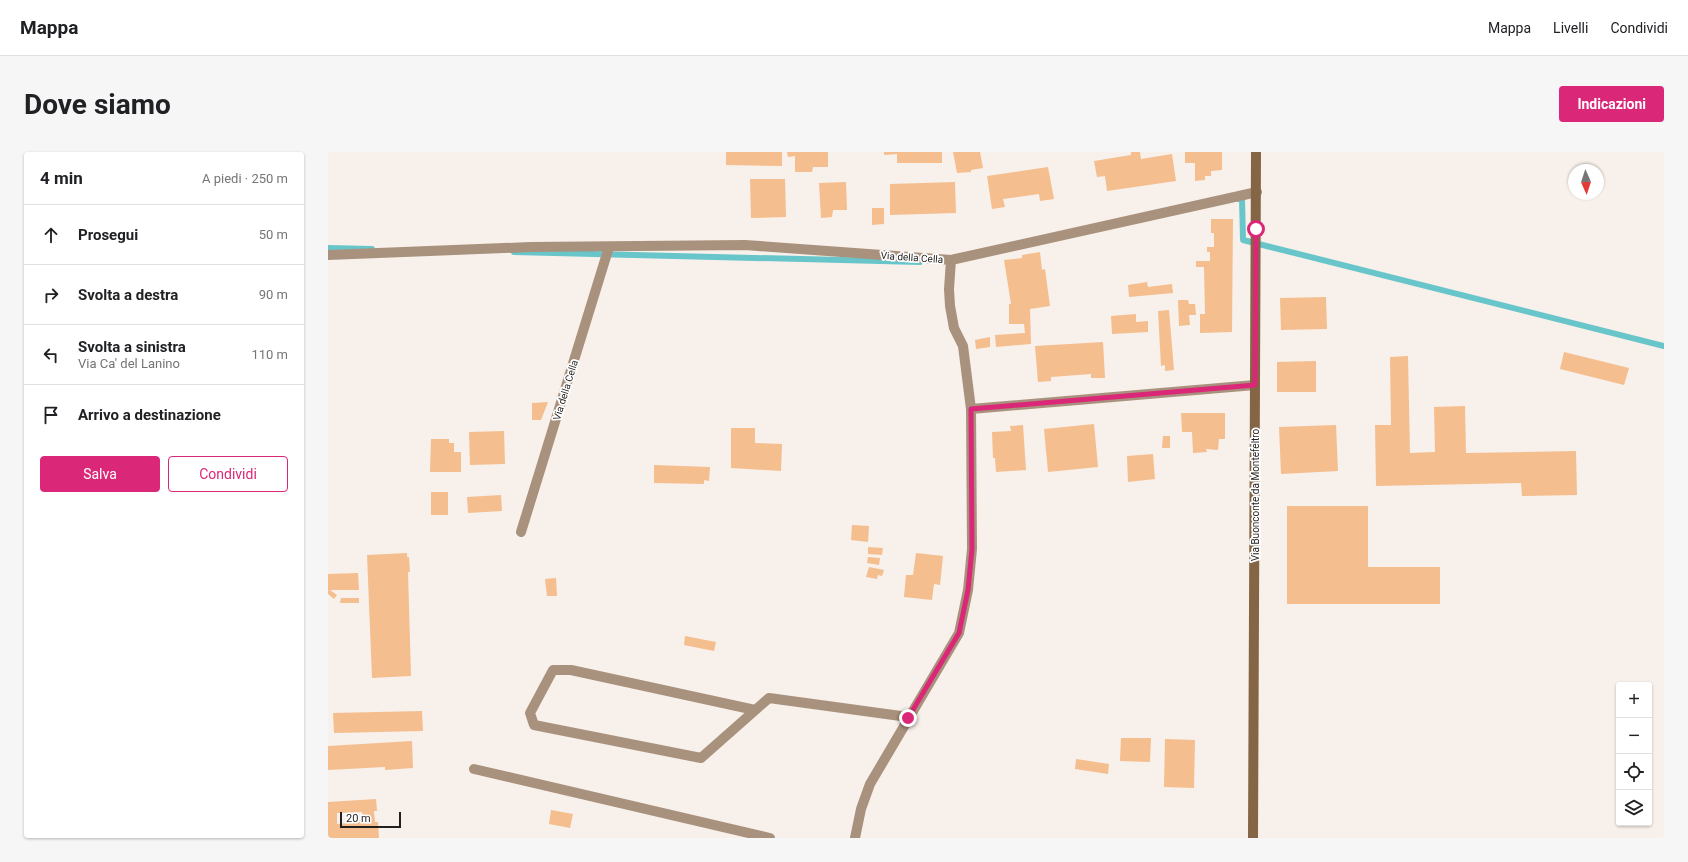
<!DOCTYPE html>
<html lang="it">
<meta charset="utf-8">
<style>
:root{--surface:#fff;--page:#f6f6f6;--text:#202124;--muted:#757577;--line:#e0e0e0;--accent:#db2777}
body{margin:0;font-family:Roboto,sans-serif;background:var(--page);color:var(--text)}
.controls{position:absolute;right:12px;bottom:12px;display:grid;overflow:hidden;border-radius:4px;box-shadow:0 1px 3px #0004}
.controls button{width:36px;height:36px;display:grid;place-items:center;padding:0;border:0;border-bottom:1px solid var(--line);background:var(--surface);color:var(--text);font:20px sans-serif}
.compass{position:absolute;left:1240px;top:12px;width:36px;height:36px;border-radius:50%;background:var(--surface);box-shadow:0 1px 3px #0004;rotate:177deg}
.scale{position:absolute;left:12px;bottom:10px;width:61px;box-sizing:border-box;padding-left:4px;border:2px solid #221f1d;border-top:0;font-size:11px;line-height:14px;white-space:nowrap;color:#221f1d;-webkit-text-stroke:3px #fff;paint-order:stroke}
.stop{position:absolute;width:12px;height:12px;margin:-9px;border:3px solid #db2777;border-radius:50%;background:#fff}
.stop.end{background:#db2777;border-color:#fff;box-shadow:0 1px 4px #0008}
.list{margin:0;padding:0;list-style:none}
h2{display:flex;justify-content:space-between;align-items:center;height:52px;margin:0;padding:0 16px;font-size:17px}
h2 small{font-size:13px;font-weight:400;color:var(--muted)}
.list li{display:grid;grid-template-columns:26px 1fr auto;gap:12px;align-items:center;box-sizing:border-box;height:60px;padding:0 16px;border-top:1px solid var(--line)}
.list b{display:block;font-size:15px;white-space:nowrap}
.list p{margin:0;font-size:13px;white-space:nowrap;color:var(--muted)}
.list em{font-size:13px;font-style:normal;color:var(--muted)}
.actions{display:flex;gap:8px;padding:12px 16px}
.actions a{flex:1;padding:9px 0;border:1px solid var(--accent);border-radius:4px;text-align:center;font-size:14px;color:var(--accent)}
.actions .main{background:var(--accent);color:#fff}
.icon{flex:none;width:22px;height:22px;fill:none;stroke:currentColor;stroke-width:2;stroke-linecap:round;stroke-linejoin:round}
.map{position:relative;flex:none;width:1336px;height:686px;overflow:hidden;border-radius:4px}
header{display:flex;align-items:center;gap:24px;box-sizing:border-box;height:56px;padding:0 20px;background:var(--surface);border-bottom:1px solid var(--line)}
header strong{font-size:19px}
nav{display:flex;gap:22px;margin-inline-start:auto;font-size:14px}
.intro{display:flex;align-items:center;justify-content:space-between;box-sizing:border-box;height:96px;padding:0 24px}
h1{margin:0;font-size:28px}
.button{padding:10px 18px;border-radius:4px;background:var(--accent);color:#fff;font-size:14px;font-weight:700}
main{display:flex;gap:24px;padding:0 24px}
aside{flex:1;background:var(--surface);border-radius:4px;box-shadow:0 1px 3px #0004}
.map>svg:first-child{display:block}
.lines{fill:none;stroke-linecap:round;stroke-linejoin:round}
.stream{stroke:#68c6ca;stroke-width:6}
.building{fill:#f5be8e;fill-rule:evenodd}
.lane{stroke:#a9927d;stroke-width:10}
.street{stroke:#a9927d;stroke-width:10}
.secondary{stroke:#846545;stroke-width:10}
.route{stroke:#db2777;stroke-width:5}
.labels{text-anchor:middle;stroke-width:3.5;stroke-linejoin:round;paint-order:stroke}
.street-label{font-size:10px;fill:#221f1d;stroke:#fff}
</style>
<header>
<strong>Mappa</strong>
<nav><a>Mappa</a><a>Livelli</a><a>Condividi</a></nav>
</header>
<div class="intro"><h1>Dove siamo</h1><a class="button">Indicazioni</a></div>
<main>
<aside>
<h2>4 min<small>A piedi · 250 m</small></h2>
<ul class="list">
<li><svg class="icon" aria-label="ahead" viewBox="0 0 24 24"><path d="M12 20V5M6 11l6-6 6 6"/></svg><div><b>Prosegui</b></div><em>50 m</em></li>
<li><svg class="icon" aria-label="right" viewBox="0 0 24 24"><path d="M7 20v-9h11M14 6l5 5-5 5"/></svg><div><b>Svolta a destra</b></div><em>90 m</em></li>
<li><svg class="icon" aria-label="left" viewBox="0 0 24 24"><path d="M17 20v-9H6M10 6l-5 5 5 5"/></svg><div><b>Svolta a sinistra</b><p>Via Ca' del Lanino</p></div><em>110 m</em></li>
<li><svg class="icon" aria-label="arrive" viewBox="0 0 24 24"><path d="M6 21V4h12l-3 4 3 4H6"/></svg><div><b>Arrivo a destinazione</b></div></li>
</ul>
<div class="actions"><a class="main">Salva</a><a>Condividi</a></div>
</aside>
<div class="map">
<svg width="1336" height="686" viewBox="0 0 1336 686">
<rect width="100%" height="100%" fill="#f8f0ea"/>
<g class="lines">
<path class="stream" d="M910,47l4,-1 1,42 421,106
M0,96l44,1
M186,100l406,10"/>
</g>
<path class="building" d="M398,0h56v14l-56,-1z
M459,0h41v15h-15l-1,5h-17v-16l-7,1z
M556,0h58v11h-45v-9l-13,1z
M625,0h27l3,16 -12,2v2l-14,1z
M803,0h9l1,7 31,-5 4,27 -69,10 -2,-15 -8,1 -3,-16 37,-6z
M857,0h37v18l-11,1v5h-6v4l-10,1v-18h-10z
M720,15l6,32 -14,2 -1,-7 -36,5 2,8 -13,2 -5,-33z
M422,27h35l1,38 -35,1z
M518,30l1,28h-14l-1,7 -11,1 -2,-35z
M627,30l1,31 -66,2v-31z
M544,56h12v16l-12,1z
M883,67h22l-1,113 -32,1v-19h5l-1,-47h-8v-6h14v-9h-3v-5h7v-14h-3z
M712,100l2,18 3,-1 5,37 -20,3 1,35 -35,3 -1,-12 30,-2 -1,-9h-15v-20h2l-7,-44 18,-2v-3z
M819,130l1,5 24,-3 1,9 -44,4 -1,-12z
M998,145l1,32 -46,1 -1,-32z
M850,148h10l1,4h6l1,11h-7l1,10 -11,1z
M841,158l5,60 -9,1v-6l-4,1 -3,-55z
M808,162v8l12,-1v11l-36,2 -1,-18z
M662,185v10l-14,2 -1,-9z
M775,190l2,36h-14v-4l-40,3v4l-13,1 -3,-36z
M1236,200l65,16 -5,17 -64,-16z
M1080,204l2,97 25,-1 -1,-45 31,-1 1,47 110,-2 1,44 -55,1 -1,-13 -145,3 -1,-61h16l-1,-68z
M988,209v31h-39v-30z
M220,250l-7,18h-9v-17z
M853,261h44v26h-6l-1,11 -12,-1 1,3 -14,1 -1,-21h-10z
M766,272l4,43 -50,5 -4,-43z
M695,273l3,45 -30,2 -1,-14h-2l-1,-26 19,-1 -1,-5z
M1008,273l2,46 -57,3 -2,-47z
M403,276h24v15l27,1 -1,27 -50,-3z
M176,279l1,33 -35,1 -1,-33z
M835,284h7v12h-8z
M103,287h18v4h5v9h7v20h-31z
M825,302l2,25 -27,3 -1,-26z
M326,313l56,2 -1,14 -5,-1v4l-50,-1z
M103,340h17v23h-17z
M173,343l1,16 -34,2 -1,-16z
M959,354h81v61h72v37h-153z
M524,373l17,1 -1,16 -17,-2z
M540,395l15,1 -1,7 -14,-1z
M79,401v4h2l1,15h-2l3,104 -39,2 -5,-123z
M588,401l27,3 -3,29 -6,-1 -2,16 -28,-3 2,-22h7z
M540,405l12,1 -1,7 -12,-2z
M541,415l15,3 -2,6 -4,-1 -1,4 -11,-2z
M30,421l1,17h-29l7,5 -3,4 -6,-5v-20z
M228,426l1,18h-10l-2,-17z
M13,446h18v5h-19z
M357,484l31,6 -2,9 -30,-6z
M94,559l1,20 -89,2 -1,-20z
M793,586h30l-1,24 -30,-1z
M837,587l30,1 -1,48 -30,-1z
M84,589l1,27 -28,2v-3l-57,3v-24z
M748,607l33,5 -1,10 -33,-5z
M48,647l1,12h-3l1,11h3l1,16h-51v-36zM34,660l1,10 -26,2v-11z
M223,658l22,4 -3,14 -21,-4z"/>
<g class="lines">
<path class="lane" d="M643,257l284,-24
M193,380l88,-285
M427,558l-184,-40h-18l-23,43 4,12 167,33 68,-60 139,19
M146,617l296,69"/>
<path class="street" d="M0,103l203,-8 214,-2 206,15 306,-68
M527,686l6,-29 9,-25 89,-151 9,-43 4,-41 -1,-140 -8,-63 -9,-18 -4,-22 -1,-17 2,-29"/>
<path class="secondary" d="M925,686l3,-686"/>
</g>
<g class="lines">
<path class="route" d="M580,566l51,-85 9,-43 4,-41 -1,-140 284,-24 1,-156"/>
</g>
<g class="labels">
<g class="street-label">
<text transform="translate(584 105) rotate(4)" y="4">Via della Cella</text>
<text transform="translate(237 238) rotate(-73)" y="4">Via della Cella</text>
<text transform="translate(927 343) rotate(-90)" y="4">Via Buonconte da Montefeltro</text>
</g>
</g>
</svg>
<div class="controls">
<button>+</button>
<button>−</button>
<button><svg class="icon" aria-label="locate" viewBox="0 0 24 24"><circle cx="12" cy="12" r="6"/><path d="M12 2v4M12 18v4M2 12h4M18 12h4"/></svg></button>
<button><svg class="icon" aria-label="layers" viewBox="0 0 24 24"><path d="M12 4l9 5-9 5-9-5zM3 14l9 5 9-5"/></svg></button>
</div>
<svg class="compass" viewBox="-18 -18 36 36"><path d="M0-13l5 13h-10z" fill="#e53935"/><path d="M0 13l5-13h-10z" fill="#757577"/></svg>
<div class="scale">20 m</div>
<div class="stop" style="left:928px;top:77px"></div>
<div class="stop end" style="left:580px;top:566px"></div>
</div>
</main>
